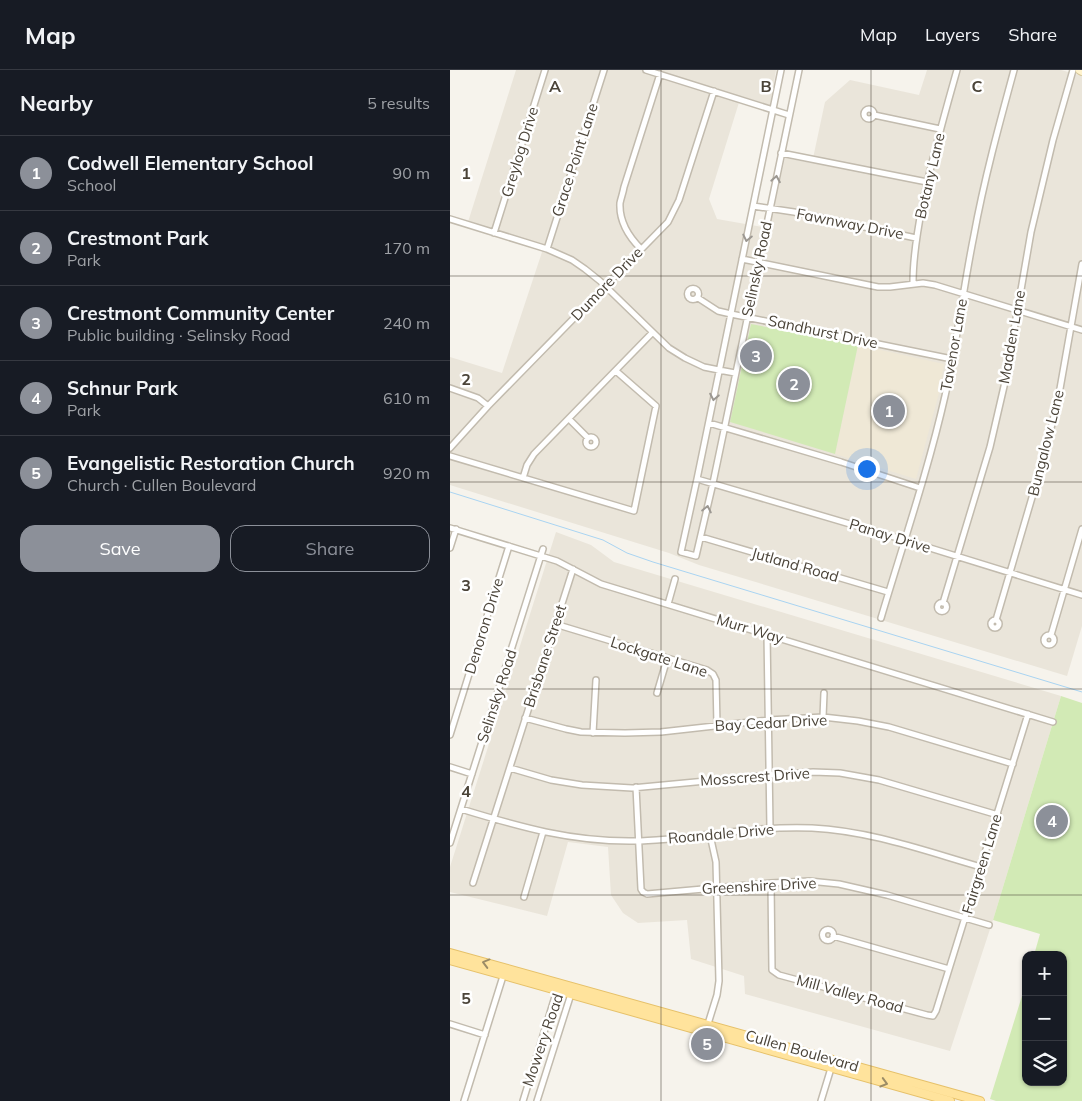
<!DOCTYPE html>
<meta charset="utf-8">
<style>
:root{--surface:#171b24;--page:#20242c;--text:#f1f3f6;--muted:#9ea1a6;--line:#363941;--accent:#8c9099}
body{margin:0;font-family:Mulish,sans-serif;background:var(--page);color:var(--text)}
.controls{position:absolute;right:15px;bottom:15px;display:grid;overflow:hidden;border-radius:10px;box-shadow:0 1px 4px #0004}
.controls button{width:45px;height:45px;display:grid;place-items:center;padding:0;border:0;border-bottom:1px solid var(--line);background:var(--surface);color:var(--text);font:25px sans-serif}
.you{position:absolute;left:416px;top:398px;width:18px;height:18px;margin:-12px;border:4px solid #fff;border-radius:50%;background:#1a73e8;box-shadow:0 0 0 8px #1a73e833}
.badge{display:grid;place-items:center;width:32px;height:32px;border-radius:50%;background:var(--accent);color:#fff;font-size:16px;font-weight:700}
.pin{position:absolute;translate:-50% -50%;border:2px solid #fff;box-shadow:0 1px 5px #0006}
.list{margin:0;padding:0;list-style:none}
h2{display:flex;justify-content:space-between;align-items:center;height:65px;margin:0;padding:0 20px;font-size:21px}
h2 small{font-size:16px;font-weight:400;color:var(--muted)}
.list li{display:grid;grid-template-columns:32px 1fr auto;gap:15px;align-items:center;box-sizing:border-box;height:75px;padding:0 20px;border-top:1px solid var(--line)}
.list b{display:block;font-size:19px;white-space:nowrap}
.list p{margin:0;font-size:16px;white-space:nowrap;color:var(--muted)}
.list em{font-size:16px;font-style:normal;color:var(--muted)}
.actions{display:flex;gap:10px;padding:15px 20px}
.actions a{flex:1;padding:11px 0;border:1px solid var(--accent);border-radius:15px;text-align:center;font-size:18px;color:var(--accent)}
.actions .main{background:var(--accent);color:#fff}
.icon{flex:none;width:28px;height:28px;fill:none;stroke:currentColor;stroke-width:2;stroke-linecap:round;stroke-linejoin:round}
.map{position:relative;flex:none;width:632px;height:1031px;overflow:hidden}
header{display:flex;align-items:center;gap:30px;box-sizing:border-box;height:70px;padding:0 25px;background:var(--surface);border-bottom:1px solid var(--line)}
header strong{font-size:24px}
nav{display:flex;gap:28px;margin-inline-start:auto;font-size:18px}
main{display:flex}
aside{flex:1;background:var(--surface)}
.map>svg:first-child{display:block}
.residential{fill:#eae5da}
.education{fill:#efe8d6}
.green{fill:#d2eab5}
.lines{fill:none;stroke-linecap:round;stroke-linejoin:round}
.stream{stroke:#a9d4f2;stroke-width:1}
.street-casing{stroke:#c2bbae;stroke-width:8}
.secondary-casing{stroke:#d6c79b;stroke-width:10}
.primary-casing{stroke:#e6c16a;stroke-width:10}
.street{stroke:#fff;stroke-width:5}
.secondary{stroke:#fff3cd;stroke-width:8}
.primary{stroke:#ffe39c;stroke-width:8}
.oneway{stroke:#9c9892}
.oneway2{stroke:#9c8c66}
.grid{fill:none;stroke:#4b4439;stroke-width:1;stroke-opacity:0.55}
.labels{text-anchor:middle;stroke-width:5;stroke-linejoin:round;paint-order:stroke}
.street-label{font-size:15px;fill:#4b4439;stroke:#fff}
.grid-label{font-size:16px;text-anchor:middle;font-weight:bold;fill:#4b4439;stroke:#fff;stroke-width:5;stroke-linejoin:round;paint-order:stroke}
</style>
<header>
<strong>Map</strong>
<nav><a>Map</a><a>Layers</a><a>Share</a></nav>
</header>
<main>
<aside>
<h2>Nearby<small>5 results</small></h2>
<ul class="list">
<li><span class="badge">1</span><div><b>Codwell Elementary School</b><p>School</p></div><em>90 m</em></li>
<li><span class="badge">2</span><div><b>Crestmont Park</b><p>Park</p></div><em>170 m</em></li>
<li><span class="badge">3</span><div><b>Crestmont Community Center</b><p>Public building · Selinsky Road</p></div><em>240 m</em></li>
<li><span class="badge">4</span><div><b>Schnur Park</b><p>Park</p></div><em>610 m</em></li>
<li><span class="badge">5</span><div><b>Evangelistic Restoration Church</b><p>Church · Cullen Boulevard</p></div><em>920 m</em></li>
</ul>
<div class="actions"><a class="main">Save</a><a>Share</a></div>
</aside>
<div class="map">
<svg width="632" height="1031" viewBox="0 0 632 1031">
<rect width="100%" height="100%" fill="#f6f3ec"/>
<path class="residential" d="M66,0h260l-6,35 -29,-9 -32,103 8,20 52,9 16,-70 27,5 13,-61 25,-22 69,15 8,-25h134l18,5 3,-5v556l-15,50 -368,-111 -30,-12 -219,-68v-128l52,16 42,-127 -76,-24z
M106,462l35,13 23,17 447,134 -68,224 -43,131 -205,-57 -1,-18 -53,-17 -4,-39 -49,3 -15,-10 -12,-18 -3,-48 -40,-5 -21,74 -97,-24v-25z"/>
<path class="education" d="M408,275l86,19 -5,29 -23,86 -81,-25z"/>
<path class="green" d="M301,254l107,21 -23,109 -105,-32z
M611,626l21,7v398h-86l-6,-2 36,-116v99h37v-127h-29l6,-21 -47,-14z"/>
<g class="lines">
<path class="stream" d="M0,422l153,48 24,13 26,9 429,130"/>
<defs>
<path id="street" d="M196,0l143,45
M331,0l-84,409 -16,73 15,4 17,-73 86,-413
M414 44a5 5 0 1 1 10 0a5 5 0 1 1-10 0Z
M424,45l66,14
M331,83l146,29
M303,136l41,6 122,26
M0,149l97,30 25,11 13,9 15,12 69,67 16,10 19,9 15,3 16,3
M44,163l51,-163
M97,179l57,-179
M191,179c-12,-12 -22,-28 -21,-46 1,-5 3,-10 4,-16l36,-113
M292,189l136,28h12l33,-4 12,2 147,45
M463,213c0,-26 4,-50 9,-76 9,-46 22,-91 35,-137
M237.5 224a5.5 5.5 0 1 1 11 0a5.5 5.5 0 1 1-11 0Z
M248,228l20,13 13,3 221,45
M0,318l28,10 10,8
M119,349l19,19
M259,353l132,39 79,26
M136 372a5 5 0 1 1 10 0a5 5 0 1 1-10 0Z
M0,378l38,-42 180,-184 11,-22 35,-109
M0,386l184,55 22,-105 -40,-35
M73,408l4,-13 7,-11 118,-121
M247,409l204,60 181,56
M0,458l107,33 44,23 452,138
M251,467l187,55
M0,478l6,-19
M487.5 537a4.5 4.5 0 1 1 9 0a4.5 4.5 0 1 1-9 0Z
M493,533l47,-156 15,-65 26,-150 22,-92 20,-70
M218,534l7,-25
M431,548c22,-74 47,-147 64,-222 12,-53 18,-107 29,-161 10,-55 25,-110 40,-165
M541 554a4 4 0 1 1 8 0a4 4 0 1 1-8 0Z
M546,550l47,-160 15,-60 24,-136
M105,554l152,46 6,4 3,6 1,45
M317,564l3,194
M601,565l31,-106
M594 570a5 5 0 1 1 10 0a5 5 0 1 1-10 0Z
M207,623l10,-34
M373,647l1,-24
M75,648l41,11 15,3 44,1 36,-1 107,-12 55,-3 35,4 31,6 124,37
M143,663l3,-53
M0,665l59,-189
M0,697l22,7
M60,698l41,12 31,5 50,3 138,-13 43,-3 27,1 39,7 119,35
M186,717l5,102 2,3 4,2 124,-11 38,-2 30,3 48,11 102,30
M11,739c59,18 111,33 174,32 11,0 22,-1 34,-2 47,-5 95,-13 143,-11 59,3 113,23 169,39
M0,773l93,-294
M23,813l100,-314
M321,813l1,87 7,5 148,40 6,1 3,-5 92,-297
M74,827l19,-65
M372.5 865a5.5 5.5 0 1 1 11 0a5.5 5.5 0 1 1-11 0Z
M383,866l116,33
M0,954l35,11
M257,957l10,-32 2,-14 -3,-119 -6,-27
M14,1031l40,-128
M73,1031l34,-111 2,-1
M87,1031l34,-107 -1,-2
M371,1031l11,-36"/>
<path id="secondary" d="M630,0l2,1"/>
<path id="primary" d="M0,883l530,148
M0,890l500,141"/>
</defs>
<use href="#street" class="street-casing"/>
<use href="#secondary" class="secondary-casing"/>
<use href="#primary" class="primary-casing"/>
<use href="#street" class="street"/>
<use href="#secondary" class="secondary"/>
<use href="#primary" class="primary"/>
</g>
<defs><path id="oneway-chevron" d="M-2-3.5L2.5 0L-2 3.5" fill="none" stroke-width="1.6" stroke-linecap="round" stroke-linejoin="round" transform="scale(1.25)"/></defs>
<g class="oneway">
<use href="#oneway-chevron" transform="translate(326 109) rotate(-80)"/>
<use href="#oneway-chevron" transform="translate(297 168) rotate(102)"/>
<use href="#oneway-chevron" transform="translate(264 327) rotate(101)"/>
<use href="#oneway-chevron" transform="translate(257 439) rotate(-78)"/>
</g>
<g class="oneway2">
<use href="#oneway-chevron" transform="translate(36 893) rotate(-165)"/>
<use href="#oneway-chevron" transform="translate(434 1013) rotate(16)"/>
</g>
<path class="grid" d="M211,0v1031M421,0v1031M0,206h632M0,412h632M0,619h632M0,825h632"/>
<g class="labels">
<g class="street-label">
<text transform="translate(70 82) rotate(-73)" y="5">Greylog Drive</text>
<text transform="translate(125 90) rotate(-72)" y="5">Grace Point Lane</text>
<text transform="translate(480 106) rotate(-77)" y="5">Botany Lane</text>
<text transform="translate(400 154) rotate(11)" y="5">Fawnway Drive</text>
<text transform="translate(307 199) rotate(-78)" y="5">Selinsky Road</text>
<text transform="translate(157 214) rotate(-46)" y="5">Dumore Drive</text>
<text transform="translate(373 262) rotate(12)" y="5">Sandhurst Drive</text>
<text transform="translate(562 267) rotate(-80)" y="5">Madden Lane</text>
<text transform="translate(504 275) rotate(-80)" y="5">Tavenor Lane</text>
<text transform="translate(596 373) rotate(-76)" y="5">Bungalow Lane</text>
<text transform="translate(440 466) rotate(17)" y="5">Panay Drive</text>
<text transform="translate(345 495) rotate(16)" y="5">Jutland Road</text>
<text transform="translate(34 556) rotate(-73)" y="5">Denoron Drive</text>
<text transform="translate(300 559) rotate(17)" y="5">Murr Way</text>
<text transform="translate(95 586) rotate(-72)" y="5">Brisbane Street</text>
<text transform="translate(209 587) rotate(18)" y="5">Lockgate Lane</text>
<text transform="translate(47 626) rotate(-72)" y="5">Selinsky Road</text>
<text transform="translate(321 653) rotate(-3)" y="5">Bay Cedar Drive</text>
<text transform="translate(305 707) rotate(-4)" y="5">Mosscrest Drive</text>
<text transform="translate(271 764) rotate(-5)" y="5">Roandale Drive</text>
<text transform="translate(532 794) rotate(-73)" y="5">Fairgreen Lane</text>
<text transform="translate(309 816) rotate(-3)" y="5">Greenshire Drive</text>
<text transform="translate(400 924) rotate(15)" y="5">Mill Valley Road</text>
<text transform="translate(93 970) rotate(-71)" y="5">Mowery Road</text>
<text transform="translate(352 981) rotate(16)" y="5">Cullen Boulevard</text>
</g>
</g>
<g class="grid-label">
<text x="105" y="22">A</text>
<text x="316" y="22">B</text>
<text x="527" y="22">C</text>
<text x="16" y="109">1</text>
<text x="16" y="315">2</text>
<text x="16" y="521">3</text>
<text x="16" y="727">4</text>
<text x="16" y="934">5</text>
</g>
</svg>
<div class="controls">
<button>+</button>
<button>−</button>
<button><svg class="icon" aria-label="layers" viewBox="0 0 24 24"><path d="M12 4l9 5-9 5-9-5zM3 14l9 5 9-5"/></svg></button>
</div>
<div class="you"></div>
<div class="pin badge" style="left:439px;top:341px">1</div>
<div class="pin badge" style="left:344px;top:314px">2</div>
<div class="pin badge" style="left:306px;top:286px">3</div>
<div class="pin badge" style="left:602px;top:751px">4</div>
<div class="pin badge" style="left:257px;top:974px">5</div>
</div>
</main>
